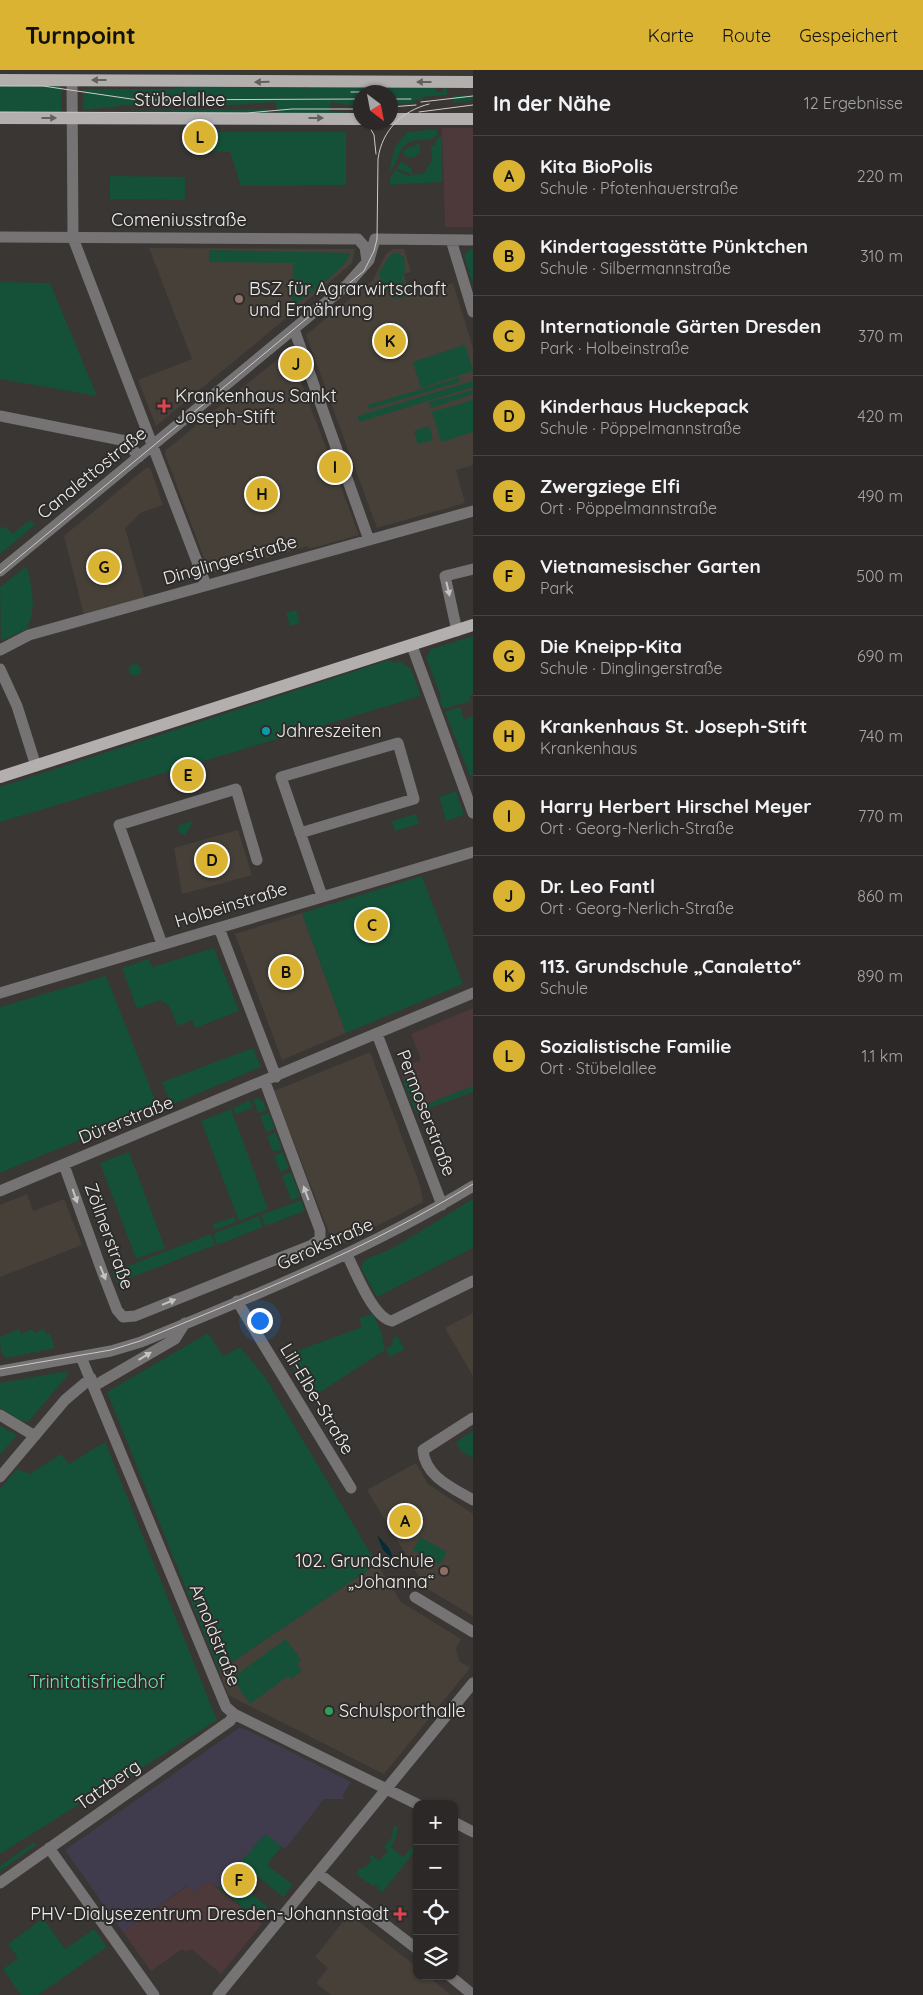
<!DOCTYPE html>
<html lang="de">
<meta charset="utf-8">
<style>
:root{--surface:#2b2827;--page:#373433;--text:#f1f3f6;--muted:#a6a6a7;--line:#474444;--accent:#dab333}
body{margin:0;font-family:Quicksand,sans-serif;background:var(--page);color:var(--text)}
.controls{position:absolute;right:15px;bottom:15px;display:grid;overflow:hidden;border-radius:10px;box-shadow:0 1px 4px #0004}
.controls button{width:45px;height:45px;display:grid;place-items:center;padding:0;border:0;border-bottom:1px solid var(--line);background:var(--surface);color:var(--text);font:25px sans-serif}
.compass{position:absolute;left:353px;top:15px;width:45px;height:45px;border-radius:50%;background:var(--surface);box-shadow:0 1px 4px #0004;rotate:148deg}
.you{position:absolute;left:259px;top:1250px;width:18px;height:18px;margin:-12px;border:4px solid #fff;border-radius:50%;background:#1a73e8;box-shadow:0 0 0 8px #1a73e833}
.badge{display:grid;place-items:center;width:32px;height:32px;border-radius:50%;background:var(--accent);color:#111;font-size:16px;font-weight:700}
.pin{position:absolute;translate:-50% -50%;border:2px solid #fff;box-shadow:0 1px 5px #0006}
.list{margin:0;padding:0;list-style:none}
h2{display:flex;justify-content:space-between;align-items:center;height:65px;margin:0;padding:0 20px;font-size:21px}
h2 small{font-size:16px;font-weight:400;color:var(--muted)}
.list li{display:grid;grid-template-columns:32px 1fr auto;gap:15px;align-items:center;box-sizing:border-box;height:80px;padding:0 20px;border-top:1px solid var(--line)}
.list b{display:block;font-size:19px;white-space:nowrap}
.list p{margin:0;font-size:16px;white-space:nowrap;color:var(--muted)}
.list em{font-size:16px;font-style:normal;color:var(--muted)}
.icon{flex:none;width:28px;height:28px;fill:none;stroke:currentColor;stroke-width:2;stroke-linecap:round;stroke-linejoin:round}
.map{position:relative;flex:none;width:473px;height:1925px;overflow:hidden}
header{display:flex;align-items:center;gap:30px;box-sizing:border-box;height:70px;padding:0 25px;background:var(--accent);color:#111}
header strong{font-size:24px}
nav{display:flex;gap:28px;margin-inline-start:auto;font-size:18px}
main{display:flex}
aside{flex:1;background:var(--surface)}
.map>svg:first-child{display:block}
.commercial{fill:#4d383a}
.industrial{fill:#403c4d}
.built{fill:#464038}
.green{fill:#155038}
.water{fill:#052c35}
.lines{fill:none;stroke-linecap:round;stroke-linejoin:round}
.minor{stroke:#757373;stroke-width:11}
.major{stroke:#b3afae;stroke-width:12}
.tram{stroke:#cccbca;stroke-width:1}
.oneway{fill:#63605f}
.oneway2{fill:#c4c3c2}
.education-dot{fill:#8d6e63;stroke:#2e2c2a;stroke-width:2}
.health-dot{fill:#e0444e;stroke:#2e2c2a;stroke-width:2}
.culture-dot{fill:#0f9aa8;stroke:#2e2c2a;stroke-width:2}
.leisure-dot{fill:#2e9e5b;stroke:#2e2c2a;stroke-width:2}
.labels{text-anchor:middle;stroke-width:4;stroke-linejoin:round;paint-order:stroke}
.street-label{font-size:18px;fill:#efeeed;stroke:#2e2c2a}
.poi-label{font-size:18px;fill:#efeeed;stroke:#2e2c2a;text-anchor:start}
.park-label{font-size:18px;fill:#66e7ad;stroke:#2e2c2a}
</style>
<header>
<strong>Turnpoint</strong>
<nav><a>Karte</a><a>Route</a><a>Gespeichert</a></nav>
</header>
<main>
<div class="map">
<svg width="473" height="1925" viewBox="0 0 473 1925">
<rect width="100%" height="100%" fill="#393634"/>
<path class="commercial" d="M442,58h31v99h-28z
M473,938v84l-57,21 -17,-45 22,-8 -10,-26z
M209,1811l53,43 -41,50 -30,-25 -5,3 -4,-3 -31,22 -28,-39 66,-47 4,6z"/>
<path class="industrial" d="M239,1658l6,1 106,53 -8,13 1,4h-20l-39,50 -20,-15 -46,54 -10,-7 -16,10 -5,-6 -65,47 -58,-82z"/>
<path class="built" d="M149,178l206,1 -3,14 -8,7 -188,156 -18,-46 54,-21z
M393,179h11l7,23 -7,2v3l7,19 42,-13 20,65v117l-17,5 9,33 -88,25 -71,-193 67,-55 13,-26z
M289,280l70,185 -50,14 -1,-3 -98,28 -45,-120 1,-4z
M146,398h4l13,37 -23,8 -15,15 20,71 -61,16 -20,-79z
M238,760l14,45 -70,19 -8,-46z
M302,843l44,120 -64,27 -47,-126z
M370,982l50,133 3,17 -88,46 -61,-157z
M27,1124l6,17 31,-12 18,46 -82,32v-72z
M473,1243v63l-28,-48z
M416,1393l12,21 45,30v102l-47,-28 -59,-98z
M377,1494l24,38 60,37 -5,9 3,13 11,7 -86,106 -156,-79 -9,-24z
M349,1844l68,53v9h11l23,19h-120l-15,-12 12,-15 -13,-11z"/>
<path class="green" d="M0,13l62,2 -1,29h-61z
M192,16l112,1v3l3,-3 129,-1v6h7v-6h3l1,9 -25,2v3h-6l-4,3 -21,2 -1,-13h-30v15l-29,-5 -1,9 21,2 -73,2 -3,-13 -39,3h-106l-47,5v-21h87z
M473,25v5l-19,3 -1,-7z
M267,39l1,6 -161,-1 1,-3z
M437,59v6c-9,8 -18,3 -27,7 -12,5 -12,23 -21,30l6,-25 12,-15z
M190,62h156v53l-105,1 -11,-34 -40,-2z
M442,65v47l-53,3 2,-9 5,-6 12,6 16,-3 8,-13 -1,-13 5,-3 -1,-3z
M420,74v9l-6,5 -7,-1 -4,-3 4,-6z
M401,91l10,7 2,7 -16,-6z
M110,106l75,1v23l-75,-1z
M470,179h3v36l-9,-30z
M209,180l141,3c-2,15 -45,43 -58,54l1,-44 -84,-1z
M396,182l8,5 1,14 -3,8 5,9 -2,9 -11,2 -12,-15 -3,-11 11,-18z
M0,212l50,1 47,113 -97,-17z
M465,275l8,26 -52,17 -8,-26z
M459,308l1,4 -91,27 -1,-4z
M473,311v6l-114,35 -1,-6z
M473,320v4l-42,14 -2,-6z
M473,330v32l-32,10 -9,-30z
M429,356l4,14 -15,4 -4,-13z
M30,450l5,5 -35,29v-28l2,3 4,-3 6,8z
M27,496c5,23 10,39 0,63l-26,12 -1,-54z
M296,540l4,13 -10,3 -4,-13z
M473,566v58l-4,2 2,5 -28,8 -4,-11 2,-1 -15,-40 5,-8z
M389,590l5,3 6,-2 11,8 10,27 -421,126v-35z
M129 600a6 6 0 1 1 12 0a6 6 0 1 1-12 0Z
M460,637l4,12 9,-3v59l-3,1 -25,-64z
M456,721l8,24 -18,6 -7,-24z
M416,744l3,10 -24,7 -3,-10z
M193,751l-8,15 -7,-5 1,-6z
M422,806l41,108 -117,49 -44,-120z
M214,878l25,63 -44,17 -3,-8 -14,6 -9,-20 -9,-6 -23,9 -15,-41 27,-9 3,8z
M106,906l52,131 -158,66v-166z
M253,978l8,19 -90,38 -9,-23z
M409,1008l7,5 8,22 49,-19v6l-57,21 -13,-33z
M257,1028l6,3 4,9 -9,3 -5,-14z
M250,1030l3,8 -17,6 -3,-6z
M231,1039l37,100 -29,12 -38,-100z
M269,1043l6,16 -9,3 -6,-16z
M276,1063l6,16 -9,3 -6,-16z
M129,1082l36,96 -29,11 -36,-96z
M283,1082l6,16 -9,4 -6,-16z
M291,1102l9,25 -9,3 -9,-24z
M473,1129v49l-96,49 -16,-29 3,-8 29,-12z
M301,1130l4,11 -40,15 -4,-11z
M259,1146l4,11 -46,18 -4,-11z
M234,1147l2,5 -21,8 -2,-6z
M211,1164l4,11 -98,38 -5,-11z
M373,1244l8,17 4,19 -74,48 -25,-43 76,-28 -3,-9z
M19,1259l2,5 11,-5 2,4 10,-4 2,5 4,-1 5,15 -48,10c-7,-3 -7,-12 -7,-21z
M208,1263l15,23 17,-9 25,30 112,187 -158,107 -112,-279z
M397,1266l8,13 -15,8 -4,-8 7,-5 -1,-5z
M67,1301l1,4 -40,47 -9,-2 -19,-12v-25z
M0,1356l17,9 -17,20z
M473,1361v27l-12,-7 -5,-9z
M105,1372l112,278 -89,57 -15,6 -113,71v-365l17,-20 13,5 31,-20 8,10z
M420,1467l27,15 -8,13 -26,-15z
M286,1569l15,21 -4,4 5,7 -11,8 -3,-3 -38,28 -18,-26z
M393,1756l5,1 -2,11 -5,9 12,10 14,-15v6l-35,45 -7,-9 -2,2 -17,-12 3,-5 6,-2 7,-7 -3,-3 3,-2 7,6 9,-10 -4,-4 8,-10z
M265,1764l17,12 -15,19 26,20 -10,12 -26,-21 -11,13 25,21 -10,12 -42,-34z
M33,1773l4,2 -37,26v-5z
M43,1848l22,31 29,-20 13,18 -69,48h-17l-18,-26 15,-11 -10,-14z"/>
<path class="water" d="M377,1465l12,13 5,12 -11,-10z"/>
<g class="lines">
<path class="minor" d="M72,11l1,157 133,347
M0,167l358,2 7,8 2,14
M451,170l22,72
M294,259l75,211
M0,346l126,25 13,16
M0,501l347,-286 22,-25 6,-21 98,1
M457,561l-12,-55 28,-7
M412,576l61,167
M0,580l29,-15 444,-124
M0,599l17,37 19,60
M300,763l114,-34 -16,-56 -117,34 41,119
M219,858l57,149
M162,874l-43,-119 117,-36 21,71
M0,923l473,-141
M377,964l65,171
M64,1095l38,106 15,39 6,7 12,-1 177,-71 8,-6v-9l-55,-148
M0,1121l473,-198
M347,1185c9,17 26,63 45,66l81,-40
M237,1231l114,187
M81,1287l145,350 8,7 183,90
M0,1301l111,-20 30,-9c113,-46 227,-92 332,-156
M94,1316l81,-47 10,-16
M0,1345l35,21
M473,1348l-50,32c2,27 30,38 50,50
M0,1407l65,-77 26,-22
M415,1527l58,35
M454,1752l19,10
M49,1778l105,147
M318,1803l99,76
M0,1813l230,-162 4,-7
M450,1906l23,19
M218,1925l255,-312"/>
<path class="major" d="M0,10l473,2
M0,48l360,1
M390,49h83
M0,707l473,-152"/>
<path class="tram" d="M0,16h43l95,14 222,-1
M351,22h29
M390,29h21
M421,32l52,-6
M390,37l26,-2
M0,42l247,1 45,-4h68
M419,42l54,-7
M367,52l7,13 2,19
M0,503l364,-302 10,-20 3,-12 1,-80c4,-29 24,-48 51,-55
M0,1299l111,-19 29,-9c114,-47 228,-92 333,-157"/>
</g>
<defs><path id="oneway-solid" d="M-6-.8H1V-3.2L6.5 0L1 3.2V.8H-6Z" transform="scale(1.25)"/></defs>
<g class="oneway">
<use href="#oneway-solid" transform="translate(99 10) rotate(-180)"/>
<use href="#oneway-solid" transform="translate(262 12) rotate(179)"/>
<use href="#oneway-solid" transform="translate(424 12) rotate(180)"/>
<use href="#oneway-solid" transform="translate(49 48)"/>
<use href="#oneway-solid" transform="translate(316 48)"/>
</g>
<g class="oneway2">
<use href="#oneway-solid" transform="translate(448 519) rotate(77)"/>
<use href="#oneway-solid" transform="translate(306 1123) rotate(-110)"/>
<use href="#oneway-solid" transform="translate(75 1126) rotate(71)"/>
<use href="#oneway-solid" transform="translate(103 1203) rotate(68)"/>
<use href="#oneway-solid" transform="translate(169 1232) rotate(-22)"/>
<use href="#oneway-solid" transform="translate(145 1286) rotate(-31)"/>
</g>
<g class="education-dot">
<circle cx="239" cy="229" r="5"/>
<circle cx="444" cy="1501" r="5"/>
</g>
<g class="health-dot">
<path d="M161.5 328.5h5v5h5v5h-5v5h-5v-5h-5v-5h5z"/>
<path d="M397.5 1836.5h5v5h5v5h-5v5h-5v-5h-5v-5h5z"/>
</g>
<circle class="culture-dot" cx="266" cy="661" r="5"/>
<circle class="leisure-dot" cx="329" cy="1641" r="5"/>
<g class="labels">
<g class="street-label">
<text x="180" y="36">Stübelallee</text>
<text x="179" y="156">Comeniusstraße</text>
<text transform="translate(92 403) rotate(-39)" y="6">Canalettostraße</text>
<text transform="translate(230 490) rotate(-16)" y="6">Dinglingerstraße</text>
<text transform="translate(231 835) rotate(-17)" y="6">Holbeinstraße</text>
<text transform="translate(426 1043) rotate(69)" y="6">Permoserstraße</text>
<text transform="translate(126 1050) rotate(-22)" y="6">Dürerstraße</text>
<text transform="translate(109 1166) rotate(70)" y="6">Zöllnerstraße</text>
<text transform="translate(325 1174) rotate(-24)" y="6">Gerokstraße</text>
<text transform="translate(317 1329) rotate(59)" y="6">Lili-Elbe-Straße</text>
<text transform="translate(215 1565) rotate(68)" y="6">Arnoldstraße</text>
<text transform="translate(108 1715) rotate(-35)" y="6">Tatzberg</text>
</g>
<g class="poi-label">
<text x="249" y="225">BSZ für Agrarwirtschaft<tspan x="249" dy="21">und Ernährung</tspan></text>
<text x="175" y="332">Krankenhaus Sankt<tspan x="175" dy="21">Joseph-Stift</tspan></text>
<text x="276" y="667">Jahreszeiten</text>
<text x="434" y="1497" text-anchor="end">102. Grundschule<tspan x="434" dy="21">„Johanna“</tspan></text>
<text x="339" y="1647">Schulsporthalle</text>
<text x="389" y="1850" text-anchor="end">PHV-Dialysezentrum Dresden-Johannstadt</text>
</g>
<g class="park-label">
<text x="97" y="1618">Trinitatisfriedhof</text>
</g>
</g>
</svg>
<div class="controls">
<button>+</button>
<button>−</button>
<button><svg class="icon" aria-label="locate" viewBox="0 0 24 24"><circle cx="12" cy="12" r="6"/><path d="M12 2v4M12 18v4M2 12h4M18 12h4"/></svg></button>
<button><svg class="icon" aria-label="layers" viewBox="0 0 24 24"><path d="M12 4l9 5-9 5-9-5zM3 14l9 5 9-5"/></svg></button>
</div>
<svg class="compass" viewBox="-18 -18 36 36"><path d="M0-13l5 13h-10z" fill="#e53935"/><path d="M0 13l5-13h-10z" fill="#a6a6a7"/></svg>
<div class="you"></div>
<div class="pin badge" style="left:405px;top:1451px">A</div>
<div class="pin badge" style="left:286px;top:902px">B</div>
<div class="pin badge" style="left:372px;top:855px">C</div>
<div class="pin badge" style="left:212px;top:790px">D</div>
<div class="pin badge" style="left:188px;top:705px">E</div>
<div class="pin badge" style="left:239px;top:1810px">F</div>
<div class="pin badge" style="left:104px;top:497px">G</div>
<div class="pin badge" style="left:262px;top:424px">H</div>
<div class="pin badge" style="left:335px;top:397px">I</div>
<div class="pin badge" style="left:296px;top:294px">J</div>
<div class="pin badge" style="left:390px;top:271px">K</div>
<div class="pin badge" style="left:200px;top:67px">L</div>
</div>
<aside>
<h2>In der Nähe<small>12 Ergebnisse</small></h2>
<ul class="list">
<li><span class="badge">A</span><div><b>Kita BioPolis</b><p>Schule · Pfotenhauerstraße</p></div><em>220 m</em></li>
<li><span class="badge">B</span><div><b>Kindertagesstätte Pünktchen</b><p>Schule · Silbermannstraße</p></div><em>310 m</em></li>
<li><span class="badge">C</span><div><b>Internationale Gärten Dresden</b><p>Park · Holbeinstraße</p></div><em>370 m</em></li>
<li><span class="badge">D</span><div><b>Kinderhaus Huckepack</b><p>Schule · Pöppelmannstraße</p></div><em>420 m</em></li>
<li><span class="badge">E</span><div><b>Zwergziege Elfi</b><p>Ort · Pöppelmannstraße</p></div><em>490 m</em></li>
<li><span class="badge">F</span><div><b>Vietnamesischer Garten</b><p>Park</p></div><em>500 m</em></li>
<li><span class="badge">G</span><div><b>Die Kneipp-Kita</b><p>Schule · Dinglingerstraße</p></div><em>690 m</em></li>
<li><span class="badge">H</span><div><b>Krankenhaus St. Joseph-Stift</b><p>Krankenhaus</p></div><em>740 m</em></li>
<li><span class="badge">I</span><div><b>Harry Herbert Hirschel Meyer</b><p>Ort · Georg-Nerlich-Straße</p></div><em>770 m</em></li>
<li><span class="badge">J</span><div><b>Dr. Leo Fantl</b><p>Ort · Georg-Nerlich-Straße</p></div><em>860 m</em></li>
<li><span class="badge">K</span><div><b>113. Grundschule „Canaletto“</b><p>Schule</p></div><em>890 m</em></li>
<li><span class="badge">L</span><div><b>Sozialistische Familie</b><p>Ort · Stübelallee</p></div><em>1.1 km</em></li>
</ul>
</aside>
</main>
